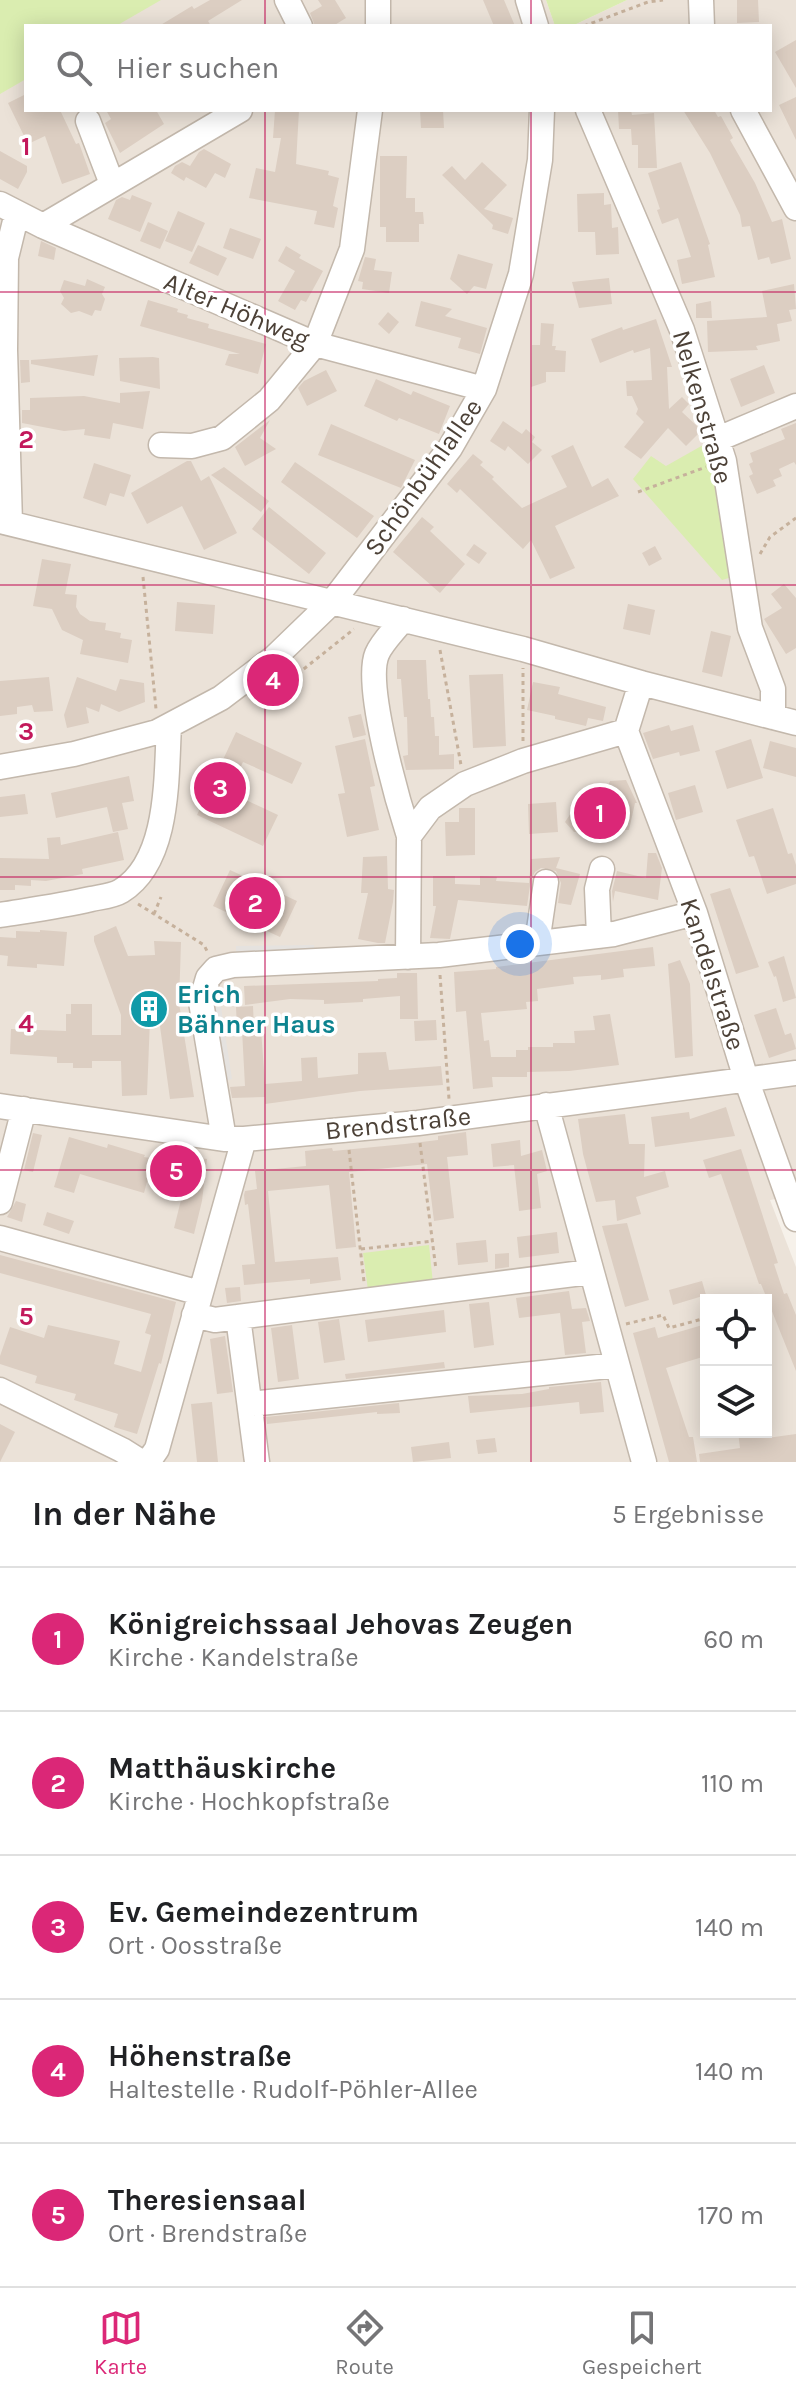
<!DOCTYPE html>
<html lang="de">
<meta charset="utf-8">
<style>
:root{--surface:#fff;--page:#f6f6f6;--text:#202124;--muted:#757577;--line:#e0e0e0;--accent:#db2777}
body{margin:0;font-family:Karla,sans-serif;background:var(--page);color:var(--text)}
.controls{position:absolute;right:24px;bottom:24px;display:grid;overflow:hidden;border-radius:0px;box-shadow:0 4px 20px #0003}
.controls button{width:72px;height:72px;display:grid;place-items:center;padding:0;border:0;border-bottom:2px solid var(--line);background:var(--surface);color:var(--text);font:40px sans-serif}
.you{position:absolute;left:520px;top:944px;width:28px;height:28px;margin:-20px;border:6px solid #fff;border-radius:50%;background:#1a73e8;box-shadow:0 0 0 12px #1a73e833}
.badge{display:grid;place-items:center;width:52px;height:52px;border-radius:50%;background:var(--accent);color:#fff;font-size:26px;font-weight:700}
.pin{position:absolute;translate:-50% -50%;border:4px solid #fff;box-shadow:0 2px 8px #0006}
.list{margin:0;padding:0;list-style:none}
h2{display:flex;justify-content:space-between;align-items:center;height:104px;margin:0;padding:0 32px;font-size:34px}
h2 small{font-size:26px;font-weight:400;color:var(--muted)}
.list li{display:grid;grid-template-columns:52px 1fr auto;gap:24px;align-items:center;box-sizing:border-box;height:144px;padding:0 32px;border-top:2px solid var(--line)}
.list b{display:block;font-size:30px;white-space:nowrap}
.list p{margin:0;font-size:26px;white-space:nowrap;color:var(--muted)}
.list em{font-size:26px;font-style:normal;color:var(--muted)}
.icon{flex:none;width:44px;height:44px;fill:none;stroke:currentColor;stroke-width:2;stroke-linecap:round;stroke-linejoin:round}
.map{position:relative;flex:none;width:796px;height:1462px;overflow:hidden}
.search{position:absolute;background:var(--surface);box-shadow:0 4px 20px #0003;left:24px;right:24px;top:24px;height:88px;display:flex;align-items:center;gap:20px;box-sizing:border-box;padding:0 28px;border-radius:0px;color:var(--muted);font-size:30px}
.sheet{height:824px;background:var(--surface)}
nav{display:flex;justify-content:space-around;align-items:center;box-sizing:border-box;height:112px;border-top:2px solid var(--line);background:var(--surface);font-size:22px;color:var(--muted)}
nav a{display:grid;justify-items:center;gap:4px}
nav .on{color:var(--accent)}
.map>svg:first-child{display:block}
.residential{fill:#ebe2d8;fill-rule:evenodd}
.green{fill:#daedb0}
.parking{fill:#e5e2df}
.building{fill:#dccec2}
.lines{fill:none;stroke-linecap:round;stroke-linejoin:round}
.minor-casing{stroke:#c3b8ac;stroke-width:27}
.path{stroke:#c6b19c;stroke-width:3;stroke-dasharray:4 4;stroke-linecap:butt}
.minor{stroke:#fff;stroke-width:24}
.grid{fill:none;stroke:#c2185b;stroke-width:2;stroke-opacity:0.55}
.labels{text-anchor:middle;stroke-width:7;stroke-linejoin:round;paint-order:stroke}
.street-label{font-size:26px;fill:#4c4137;stroke:#fff}
.culture-label{font-size:26px;font-weight:bold;fill:#0d838f;stroke:#fff;text-anchor:start}
.grid-label{font-size:26px;text-anchor:middle;font-weight:bold;fill:#c2185b;stroke:#fff;stroke-width:7;stroke-linejoin:round;paint-order:stroke}
</style>
<div class="map">
<svg width="796" height="1462" viewBox="0 0 796 1462">
<rect width="100%" height="100%" fill="#f6f1ea"/>
<path class="residential" d="M153,0h393l9,26h-448z
M627,0h169v1195l-26,5 26,67v195h-796v-1375l26,-15v38h744v-84h-198zM706,1300h60v132h-60z"/>
<path class="green" d="M0,0h161l-45,26h-90v53l-26,15z
M546,0h81l-55,26h-17z
M712,440l20,137 -10,3 -89,-101 18,-23 15,10z
M429,1245l4,38 -65,7 -5,-37z"/>
<path class="parking" d="M314,945l1,10 -79,2v-11z
M209,1007h12l11,72 -13,3z"/>
<path class="building" d="M210,0h32l-34,21 3,5h-52l33,-20 2,3z
M318,0h17l11,18 -13,8h-18l-5,-13 12,-7z
M483,0h21l11,26h-21z
M737,0h21l1,22 -22,1z
M796,40v48l-21,-36z
M26,94v16h34l16,34 3,-1 11,31 -28,10 -17,-48 -17,8 -20,-41z
M796,97v43l-17,-35z
M106,110h50l8,14 -44,29 -15,-30 6,-4z
M275,110h24l-3,54 33,7 -1,4 11,3 -6,28 5,2 -4,20 -20,-4 3,-13 -68,-13 7,-30 19,4 6,-34h-8z
M420,110h23l1,18h-23z
M618,110h13l1,5 22,-2 3,55h-19v-23h-6l-1,-16h-12z
M683,110h31l4,7 3,-1 12,22 -3,2 25,43 17,39 10,-3 9,40 -20,5 -2,-7 -11,3 -8,-34 -8,1 -2,-12 -30,-62z
M204,149l27,15 -6,14 -10,-5 -9,15 -20,-11 -2,4 -13,-8 4,-7 7,-4 8,4 9,-14z
M0,151l27,15v6l-9,17 -18,-10z
M380,156h27l-1,42h9v14h8l1,12h-5v18h-33v-15h-6z
M482,162l25,23 -23,24 29,9 -5,16 -16,-5 1,-4 -51,-50 10,-9 13,14z
M681,162l29,82 -2,1 7,32 -33,7 -5,-24 14,-3 -13,-39 -16,6 -5,-14 3,-1 -12,-36z
M604,193v12l7,-1 1,24 6,-1 1,27 -23,1 -1,-23h-17l-1,-38z
M132,195l20,8 -12,29 -32,-13 8,-19 6,-3 8,3z
M178,211l27,12 -13,29 -27,-11z
M148,222l20,9 -8,18 -20,-8z
M230,228l31,11 -8,20 -30,-11z
M41,241l15,7 -2,12 -16,-4z
M198,245l29,13 -9,18 -29,-13z
M286,246l15,9 -2,3 24,13 -17,31 -5,-2 -6,10 -17,-9 17,-30 -17,-10z
M458,254l35,10 -7,25 -12,-3 -7,8 -17,-15z
M365,257l11,2 -2,11 18,2 -3,21 -27,-4 1,-7 -5,-1z
M609,278l3,26 -33,4 -7,-26z
M87,279l18,8 -3,7 3,5 -4,12 -6,-1 -3,6 -13,-5 -8,2 -10,-9 3,-6 -4,-7 4,-11 21,6z
M794,284l2,25 -7,1 3,11 -15,3 3,17 -24,5 2,4 -50,2 -1,-31 60,-4 -5,-26z
M148,300l30,9 -1,3 11,3 -1,3 22,6 -1,4 58,16 -8,30 -33,-9 4,-11h11l-100,-28z
M421,301l31,8 -7,7 42,12 -7,26 -22,-6 3,-10 -46,-12z
M711,301l1,17h-16v-14z
M388,312l11,10 -10,12 -11,-10z
M656,319l16,48h-5l2,42 13,-12 7,7 -7,8 15,14 2,7 -13,13 -18,-18 -27,31 -17,-12 20,-25 -8,-8 2,-5 -6,-13h-5l-1,-15 26,-1 -2,-32 -16,5 -1,-3 -33,13 -9,-24 31,-12 1,3z
M541,323l13,1 -2,22h4l-1,4 11,1 -1,21h-19v10l-15,5 1,-42h8z
M98,355l-4,21 -63,-12v-4z
M153,357l6,1 1,31 -40,-8 -1,-23z
M20,360h9l1,22 -9,1z
M764,365l11,28 -34,14 -11,-28z
M326,370l11,21 -30,15 -9,-18 6,-7z
M376,379l35,16 2,-4 37,15 -11,28 -40,-16 -2,3 -33,-15z
M150,391l-7,38 -30,-6 -3,16 -26,-4 1,-6 -21,2 -42,-8v-13h8v-12l54,-2 36,7v-10z
M270,420l-10,18 16,11 -31,17 -10,-19z
M503,421l19,13 4,-5 9,8 -3,5 10,8 -14,14 -20,-18 -3,5 -15,-10z
M796,423v42l-2,-3 -15,7 3,7 -9,4 3,6 -19,8 -8,-18 4,-2 -4,-10 4,-2 -3,-9 35,-14 -4,-10z
M331,424l84,36 -14,28 -83,-33z
M573,445l19,42 16,-9 11,18 -64,30 20,42 -25,11 -19,-39 -8,9 -63,-60 -3,4 -10,-9 26,-30 10,8 -3,3 14,12 -2,2 30,29 45,-21 -16,-31z
M187,461h4l10,20 8,-5 28,57 -33,17 -22,-44 -35,18 -16,-31z
M295,462l79,54 -17,22 -76,-56z
M94,463l37,12 -7,22 -14,-4 -4,13 -23,-8z
M224,467l45,34 -8,11 -50,-37z
M269,507l57,46 -17,21 -57,-45z
M422,517l12,10 -4,4 35,33 -25,29 -47,-41z
M474,544l13,9 -8,11 -13,-9z
M655,546l7,13 -13,7 -7,-13z
M42,559l29,5 -6,30 12,1 -1,12 4,7 10,7 16,2 -1,7 16,3 -1,5 12,2 -4,23 -48,-9 3,-14 -21,-10 -10,-21 -19,-3z
M784,584l12,14v50l-10,6 -22,-35 18,-11 -11,-14z
M177,602l38,3 -2,29 -38,-3z
M628,604l27,6 -5,25 -27,-6z
M711,631l20,5 -9,41 -20,-5z
M397,660h29l2,39h2l1,18h3l1,19h4v19l15,-1v15l-48,1 -3,-14 5,-1 -1,-38h-3l-3,-38h-4z
M503,674l3,72 -33,2 -4,-73z
M49,677l4,34 -19,1 -2,-7 -15,2v7l-17,2v-35z
M77,677l39,14 4,-12 24,4 1,19 -26,10 -18,-8 -2,8 -13,-5 3,16 -22,5 -3,-13z
M533,682l27,5 -2,7 48,13 -3,14 -15,-3 -2,8 -31,-7v-3l-28,-6z
M361,714l5,21 -13,3 -5,-21z
M669,725l2,6 22,-6 7,26 -20,5 -1,-4 -26,7 -10,-26z
M236,732l66,31 -10,21 -49,-22 -14,30 49,23 -15,31 -66,-31z
M365,739l10,47 -5,1 9,43 -32,7 -9,-43 7,-1 -10,-47z
M751,739l12,39 -36,11 -12,-38z
M770,741l26,7v29l-33,-9z
M129,776l5,25 -12,2 6,26 -15,3 -6,-25 -51,11 -5,-25z
M626,780l11,23h-2l-6,27h-14l7,-31 -18,-4 6,-14z
M695,785l8,27 -27,8 -8,-27z
M25,794l3,20 -28,3v-20z
M600,799l-9,32 -17,1 -9,-10 14,-21z
M556,802l2,30 -29,2 -1,-30z
M459,808h16v47l-29,1 -1,-34h14z
M773,808l15,46 4,-1 4,12v19l-29,10 -13,-38 -5,1 -13,-37z
M118,832l6,28 -42,9 1,5 -37,7 -15,-1v6l-16,-1v5h-15v-32l49,1 -2,-21 13,-1 1,8z
M648,853h8l6,15 -4,32 -43,-9 -2,11 -1,-11 5,-20 29,7z
M387,856l1,33 6,1 -1,12 -8,41h-7l-20,-4 10,-46h-7l2,-36z
M560,857l-4,11 24,6 -9,31 -13,-2 3,-20 -5,-12 -15,-3 -6,4 -4,7 -4,27 -69,-6 -8,39 -20,-1 6,-32h-3v-30h22v8l25,1v-9l17,1 -1,4 33,2 2,-24z
M230,870l67,31 -17,36 -67,-31z
M730,888l29,79 -23,7 -26,-80z
M116,926l12,30 27,-1 -1,-14 27,1 -2,61 15,94 -24,2 -11,-80h-9l-3,76 -25,1 -1,-35h-29v7h-19v-5h-16v-6l-47,-3 1,-25 55,2v-17h5v-10h21v31h29v-20l-27,-74v-5z
M40,930l27,2 -3,34 -27,-2v4l-30,-2 1,-10 -8,-1v-18l16,1v-7l24,1z
M653,947l2,19 -32,3 1,8 -23,3v-5l-28,2 1,7 -37,5 1,12 -12,1 1,7 -46,4 3,28 5,-1 2,17h25v-7h12v-3h25v-4h22l-1,-12 21,-1 -2,-14 17,-2 9,51 -50,6 -42,1v5h-35l1,10 -20,2 -7,-78 -10,1 -2,-40 42,-3v-2z
M784,956l12,42 -13,4 -7,-26 -2,1 -6,-15z
M680,960l10,24 3,72 -18,2 -7,-94z
M397,973h20l1,46h-18v-23l-37,3v3l-39,2v-4l-34,-1 -45,6 -1,-19 134,-5v-2l19,-1z
M253,1006l1,23h-17l-1,-22z
M776,1008l9,27 6,-2 5,16 -27,9 -15,-43z
M436,1020l1,20 -22,1 -1,-20z
M261,1029l4,55 37,-3 -1,-23 16,-1 1,21 40,-4v-21l28,-1 3,18 52,-4 2,19 -83,6 -95,13v-7l-33,1 -2,-11 15,-1 -3,-56z
M726,1107l9,29 -80,11 -4,-30 38,-5 1,7z
M625,1114l4,30h16l-1,33 21,-6 4,16 -33,10 5,17 -24,7 -2,-21 -19,2 -13,-48 -5,-35z
M466,1132l2,23 -21,2 7,61 -20,3 -7,-57 -78,8 7,75 -20,2 -7,-64 -61,6 7,71 63,-5 3,23 -31,4v-5l-66,6 -2,-20 13,-1 -7,-60 -3,1 -1,-10 1,-4 12,-2 -2,-18 51,-5 -1,-15 27,-3 1,3 72,-7 33,-4v-4z
M33,1133l9,2 -9,37 -9,-2z
M69,1137l38,11 1,-4 37,11 -1,2 47,7 1,-7 15,2 -5,42 -8,33 -20,-6 11,-44 -37,-6 -4,15 -64,-19 -6,19 -20,-6z
M520,1140l1,16 21,-6 5,21 -10,3 4,34 -22,3 -5,-46 -21,2 -2,-23z
M741,1149l37,114 -4,1 10,30 3,-1 9,22v56l-35,-87h-2l-38,-110 -12,4 -6,-18z
M16,1201l10,3 -4,18 -15,-5z
M47,1212l27,9 -5,13 -26,-9z
M627,1223l22,77 -24,7 -23,-81z
M557,1232l2,21 -40,5 -2,-21z
M486,1240l2,22 -30,3 -2,-22z
M509,1253v14l-14,2v-15z
M0,1255l176,47 -15,62 -2,-1 -22,71 -23,-7 4,-13 -44,-14 2,-6 -41,-11 2,-7 -37,-12v-8l10,-29 34,11 4,-13 72,16 -6,23 27,8 10,-37 -6,-2 6,-19 -151,-41z
M702,1281l4,14 -33,10 -4,-15z
M240,1287l1,14 -14,2 -2,-15z
M569,1291l3,18 14,-1 4,13 -8,1 4,31 -21,2 -5,-42 -41,5 -3,-20z
M489,1302l5,43 -20,3 -5,-44z
M444,1310l2,22 -78,10 -3,-22z
M339,1319l6,41 -21,3 -6,-41z
M706,1324v32l-40,12 23,69h4l4,25h-28l-36,-129 22,-6 3,11z
M292,1325l7,54 -21,3 -7,-54z
M225,1336l8,56 -16,2 -7,-55z
M444,1362l1,6 -99,11 -1,-5z
M601,1382l3,30 -24,2 -1,-12 -109,11 -2,-17 54,-2 27,-5v-2z
M212,1402l6,60h-21l-6,-58z
M399,1403l1,10 -23,1v-2l-110,12 -1,-7z
M0,1424l15,8 -15,30z
M738,1432h28l1,6 29,-4v28h-96l-1,-8 41,-6z
M495,1438l2,14 -19,2 -2,-14z
M449,1442l2,16 -38,4 -2,-15z"/>
<g class="lines">
<defs>
<path id="minor" d="M287,0l13,26
M378,0v26
M528,0l8,26
M701,0l1,26
M588,110l94,220 42,131 26,167 23,61v28
M743,110l53,98
M88,121l24,63
M0,204l43,22 272,118 169,45
M43,226l197,-116
M718,439l78,-33
M161,445l31,1 30,-8 47,-38 46,-56 37,-95 18,-139
M0,521l523,128 118,34 155,40
M10,523l-5,-173 1,-92 11,-45
M403,619c-8,11 -21,23 -26,35 -13,31 21,148 32,182
M626,731l69,182 51,166 50,140
M0,767l74,-13 83,-22 64,-34 54,-41 58,-56 117,-153 34,-59 37,-115 19,-114 2,-50
M0,915c31,-5 61,-9 91,-16 9,-2 22,-3 30,-8 49,-30 45,-115 48,-165
M599,936l-2,-47 5,-20
M537,943l9,-61
M408,957l1,-121 21,-28 35,-24 58,-23 103,-30 15,-48
M546,1105l98,357
M0,1106l224,33h20l174,-16 378,-50
M224,1139l-23,-137 7,-24 8,-9 17,-4 206,-10 175,-21 81,-21
M0,1202l24,-93
M0,1238l200,55
M194,1315l21,5 23,-3 352,-45
M238,1317l19,145
M0,1390l122,60 19,12
M250,1404l367,-39
M148,1462l9,-13 87,-310"/>
</defs>
<use href="#minor" class="minor-casing"/>
<path class="path" d="M584,26l64,-24 15,-2
M638,492l68,-25
M760,554l10,-17 26,-19
M143,577l13,132
M440,650l21,115
M256,698l39,-22 59,-47
M523,741v-73
M138,904l66,41 3,6
M154,914l7,-17
M440,975l9,124
M420,1143l16,127
M349,1150l15,132
M361,1249l72,-8
M626,1324l37,-9 6,13 37,-10"/>
<use href="#minor" class="minor"/>
</g>
<path class="grid" d="M265,0v26M531,0v26M265,110v1352M531,110v1352M0,292h796M0,585h796M0,877h796M0,1170h796"/>
<defs>
<symbol id="building-disc" viewBox="-11 -11 22 22"><circle r="9.5" fill="#0f9aa8" stroke="#fff"/><path d="M-4-6H4V6H1V3H-1V6H-4ZM-2.5-4.3h1.7v1.8h-1.7ZM.8-4.3h1.7v1.8H.8ZM-2.5-1h1.7V.8h-1.7ZM.8-1h1.7V.8H.8Z" fill="#fff"/></symbol>
</defs>
<g fill-rule="evenodd">
<use href="#building-disc" x="127" y="987" width="44" height="44"/>
</g>
<g class="labels">
<g class="street-label">
<text transform="translate(237 310) rotate(23)" y="9">Alter Höhweg</text>
<text transform="translate(703 407) rotate(74)" y="9">Nelkenstraße</text>
<text transform="translate(423 477) rotate(-55)" y="9">Schönbühlallee</text>
<text transform="translate(713 974) rotate(72)" y="9">Kandelstraße</text>
<text transform="translate(398 1123) rotate(-6)" y="9">Brendstraße</text>
</g>
<g class="culture-label">
<text x="177" y="1003">Erich<tspan x="177" dy="30">Bähner Haus</tspan></text>
</g>
</g>
<g class="grid-label">
<text x="26" y="155">1</text>
<text x="26" y="448">2</text>
<text x="26" y="740">3</text>
<text x="26" y="1032">4</text>
<text x="26" y="1325">5</text>
</g>
</svg>
<div class="controls">
<button><svg class="icon" aria-label="locate" viewBox="0 0 24 24"><circle cx="12" cy="12" r="6"/><path d="M12 2v4M12 18v4M2 12h4M18 12h4"/></svg></button>
<button><svg class="icon" aria-label="layers" viewBox="0 0 24 24"><path d="M12 4l9 5-9 5-9-5zM3 14l9 5 9-5"/></svg></button>
</div>
<div class="you"></div>
<div class="pin badge" style="left:600px;top:813px">1</div>
<div class="pin badge" style="left:255px;top:903px">2</div>
<div class="pin badge" style="left:220px;top:788px">3</div>
<div class="pin badge" style="left:273px;top:680px">4</div>
<div class="pin badge" style="left:176px;top:1171px">5</div>
<div class="search"><svg class="icon" aria-label="search" viewBox="0 0 24 24"><circle cx="10" cy="10" r="6"/><path d="M15 15l6 6"/></svg>Hier suchen</div>
</div>
<section class="sheet">
<h2>In der Nähe<small>5 Ergebnisse</small></h2>
<ul class="list">
<li><span class="badge">1</span><div><b>Königreichssaal Jehovas Zeugen</b><p>Kirche · Kandelstraße</p></div><em>60 m</em></li>
<li><span class="badge">2</span><div><b>Matthäuskirche</b><p>Kirche · Hochkopfstraße</p></div><em>110 m</em></li>
<li><span class="badge">3</span><div><b>Ev. Gemeindezentrum</b><p>Ort · Oosstraße</p></div><em>140 m</em></li>
<li><span class="badge">4</span><div><b>Höhenstraße</b><p>Haltestelle · Rudolf-Pöhler-Allee</p></div><em>140 m</em></li>
<li><span class="badge">5</span><div><b>Theresiensaal</b><p>Ort · Brendstraße</p></div><em>170 m</em></li>
</ul>
</section>
<nav>
<a class="on"><svg class="icon" aria-label="map" viewBox="0 0 24 24"><path d="M3 6l6-2 6 2 6-2v14l-6 2-6-2-6 2zM9 4v14M15 6v14"/></svg>Karte</a>
<a><svg class="icon" aria-label="directions" viewBox="0 0 24 24"><path d="M12 3l9 9-9 9-9-9zM9 14v-3h6M13 9l2 2-2 2"/></svg>Route</a>
<a><svg class="icon" aria-label="saved" viewBox="0 0 24 24"><path d="M7 4h10v16l-5-4-5 4z"/></svg>Gespeichert</a>
</nav>
